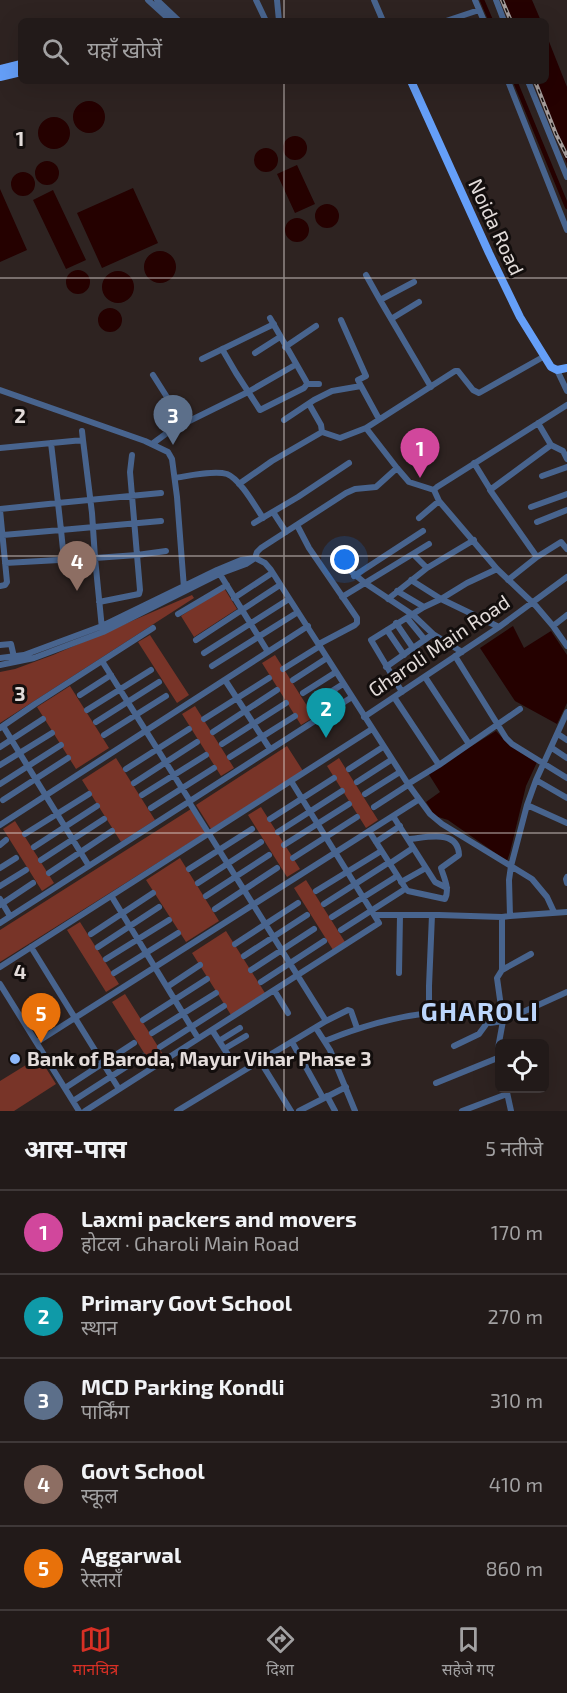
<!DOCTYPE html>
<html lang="hi">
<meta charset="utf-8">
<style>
:root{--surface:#221a19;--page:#2a2322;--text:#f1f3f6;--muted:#a2a1a2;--line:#3f3838;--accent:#d93025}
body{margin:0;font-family:"Exo 2","Noto Sans Devanagari",sans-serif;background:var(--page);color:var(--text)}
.controls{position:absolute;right:18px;bottom:18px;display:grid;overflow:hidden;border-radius:9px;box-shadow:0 6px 24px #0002}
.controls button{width:54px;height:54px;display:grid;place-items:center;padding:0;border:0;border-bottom:2px solid var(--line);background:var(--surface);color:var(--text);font:30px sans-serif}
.you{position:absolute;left:345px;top:560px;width:21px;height:21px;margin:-15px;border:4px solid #fff;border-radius:50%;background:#1a73e8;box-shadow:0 0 0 9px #1a73e833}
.badge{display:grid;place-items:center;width:39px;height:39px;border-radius:50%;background:var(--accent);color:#fff;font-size:20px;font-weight:700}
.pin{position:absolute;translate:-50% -50px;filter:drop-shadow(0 2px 3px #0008)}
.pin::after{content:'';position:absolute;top:32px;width:21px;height:18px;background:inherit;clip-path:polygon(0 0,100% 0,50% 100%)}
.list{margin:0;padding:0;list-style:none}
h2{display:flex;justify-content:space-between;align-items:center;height:78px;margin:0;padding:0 24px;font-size:26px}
h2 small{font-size:20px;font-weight:400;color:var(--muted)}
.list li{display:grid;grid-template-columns:39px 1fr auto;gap:18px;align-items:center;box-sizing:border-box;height:84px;padding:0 24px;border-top:2px solid var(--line)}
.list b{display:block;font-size:22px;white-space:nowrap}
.list p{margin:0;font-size:20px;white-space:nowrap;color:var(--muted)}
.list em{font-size:20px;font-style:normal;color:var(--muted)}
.icon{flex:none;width:33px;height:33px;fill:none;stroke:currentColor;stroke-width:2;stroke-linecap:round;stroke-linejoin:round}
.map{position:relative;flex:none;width:567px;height:1111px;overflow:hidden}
.search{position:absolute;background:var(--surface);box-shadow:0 6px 24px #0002;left:18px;right:18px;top:18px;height:66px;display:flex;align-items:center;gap:15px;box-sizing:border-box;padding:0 21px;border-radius:9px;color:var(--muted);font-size:22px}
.sheet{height:498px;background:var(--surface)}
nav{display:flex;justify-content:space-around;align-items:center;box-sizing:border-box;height:84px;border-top:2px solid var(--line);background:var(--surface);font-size:16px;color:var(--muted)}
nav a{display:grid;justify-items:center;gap:3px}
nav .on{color:var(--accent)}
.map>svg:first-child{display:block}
.green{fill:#783428}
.water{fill:#250100}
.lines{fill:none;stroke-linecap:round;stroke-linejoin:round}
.canal{stroke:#250100;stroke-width:4.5}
.minor{stroke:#48648e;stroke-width:6}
.major{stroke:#659ff8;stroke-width:8}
.rail-casing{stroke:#a49c9a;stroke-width:4}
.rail{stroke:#130e0d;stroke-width:1.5;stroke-dasharray:4.5;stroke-linecap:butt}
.grid{fill:none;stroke:#e3dcda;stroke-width:1.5;stroke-opacity:0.55}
.poi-dot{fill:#8db9fc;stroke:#130e0d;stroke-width:2}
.labels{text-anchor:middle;stroke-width:6;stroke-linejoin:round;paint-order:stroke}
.street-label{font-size:20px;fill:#e3dcda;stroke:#130e0d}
.poi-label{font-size:20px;font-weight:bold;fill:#e3dcda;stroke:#130e0d;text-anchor:start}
.district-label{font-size:26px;font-weight:bold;letter-spacing:1.5px;fill:#bcd6fc;stroke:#130e0d}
.grid-label{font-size:20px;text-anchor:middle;font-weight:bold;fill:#e3dcda;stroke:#130e0d;stroke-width:6;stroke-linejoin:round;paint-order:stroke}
</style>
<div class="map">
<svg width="567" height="1111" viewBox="0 0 567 1111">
<rect width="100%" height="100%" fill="#2e2321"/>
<path class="green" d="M224,588l13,21 -43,28 -13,-21z
M192,595l2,3 -194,125v-51l15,-3 38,-14z
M150,635l39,60 -12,8 -39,-61z
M275,655l39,62 -13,8 -39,-62z
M70,686l39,62 -33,21 -39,-62z
M195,706l39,62 -13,8 -39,-62z
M287,746l16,25 -92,58 -15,-24z
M116,758l39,62 -34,22 -39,-62z
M339,758l39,62 -12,8 -39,-62z
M261,807l39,62 -13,8 -39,-62z
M191,809l14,24 -205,129v-32z
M15,821l39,62 -12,8 -39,-62z
M180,858l39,63 -33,21 -40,-62z
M306,880l39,62 -12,8 -39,-62z
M80,922l39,62 -13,8 -39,-62z
M226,931l39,62 -34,22 -39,-62z
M125,994l39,62 -13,8 -39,-62z
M39,1057l17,27 -42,27h-14v-30z"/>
<path class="water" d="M502,0h30l9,21h-31z
M546,34l21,53v77l-33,-83h12z
M73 117a16 16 0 1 1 32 0a16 16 0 1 1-32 0Z
M38 133a16 16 0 1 1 32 0a16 16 0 1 1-32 0Z
M283 148a12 12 0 1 1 24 0a12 12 0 1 1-24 0Z
M254 160a12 12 0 1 1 24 0a12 12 0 1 1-24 0Z
M35 173a12 12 0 1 1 24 0a12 12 0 1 1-24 0Z
M297,165l18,39 -20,9 -18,-39z
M11 184a12 12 0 1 1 24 0a12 12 0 1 1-24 0Z
M133,188l25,55 -56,25 -25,-55z
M0,189l27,61 -27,12z
M53,190l33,70 -20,9 -33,-69z
M315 216a12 12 0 1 1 24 0a12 12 0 1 1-24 0Z
M285 230a12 12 0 1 1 24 0a12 12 0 1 1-24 0Z
M144 267a16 16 0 1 1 32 0a16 16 0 1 1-32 0Z
M66 282a12 12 0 1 1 24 0a12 12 0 1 1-24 0Z
M102 287a16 16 0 1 1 32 0a16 16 0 1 1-32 0Z
M98 320a12 12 0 1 1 24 0a12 12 0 1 1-24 0Z
M513,626l11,22 27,-17 16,24v48l-10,21 -42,-23 -35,-53z
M496,731l12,13 30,16 -12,26 -16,66 -3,9 -49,-34 -10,-7 -13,-4 -9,-14 14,-10 -12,-19z"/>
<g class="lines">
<path class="canal" d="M482,0l9,21
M515,81l52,126"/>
<path class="minor" d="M148,0l23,21
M157,0l22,21
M256,0l10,21
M277,0l2,21
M374,0l9,21
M475,0l9,21
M496,0l8,21
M446,21l33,-11
M508,81l59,149
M528,81l39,96
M366,275l14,25 51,87
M380,300l34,-18
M391,319l28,-17
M341,320l25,56 -8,4 3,6
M285,347l31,-21
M222,349l14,24 24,37 44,-22 3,-4 -1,-3 -36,-63
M255,353l25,-16
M202,359l72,-35
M557,370l10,21
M153,375l31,49
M307,384h12
M0,390l145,51 23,11 4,7 5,38 7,91
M567,405l-130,82 -3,3 5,11 58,68 39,37 17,20 14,20
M284,420l30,-20 18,-9 29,-5 18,33
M366,428l89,-57h3l15,19 6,3 64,-36
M322,432l18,6 26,-10 31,40 12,14 25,8
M83,440l9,73 3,45 42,-3 3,35 -1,4 -40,8
M152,444l19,-14 77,-38 47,-27
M551,445l12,6 4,8
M0,448l83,-8 -1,-9
M132,455l-2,17 7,83 29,-4
M474,463l16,26
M542,476l25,-9
M175,478c13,-2 39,-8 52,-4 13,5 28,32 36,44
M239,484l33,-23 50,-29 -1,-7 -12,-21
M161,493l-103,10 3,27 100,-9
M531,507l36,-13
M0,509l58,-6 -7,-60
M0,510l7,72 -2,3 -5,1
M273,512l13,20
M419,518l20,-17
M537,522l30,-12
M254,523l44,-26 51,-34
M297,525l12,23 48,70v5l-2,2 -36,19
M3,535l58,-5 3,30
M413,554l14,14
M537,557l24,-15 6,7
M335,558l30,25 48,32 20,19 29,18
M5,563l90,-5 7,71
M218,571l50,81
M354,576l69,-45
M411,580l30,19 58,28
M508,580l29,-23 -47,-67 61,-45 -13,-22
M397,591l27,16
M342,597l87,-53
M234,598l38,-25
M388,599l39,-31 47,-28
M178,614l49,-29
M407,618l18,22
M396,623l17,25
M553,626l14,-11
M387,630l17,25
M196,640l84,-55
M0,645l11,-1 3,13
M204,653l85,-54
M455,656l51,82 6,6 55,34
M0,658l24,-3 78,-29 115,-56 24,-10 14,-2 10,5 6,7 137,214 22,30 12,10 90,55 15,18 7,15
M102,661l88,140
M0,665l34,-7 69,-26 116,-58 27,-10 9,-6 2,-6 4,-4 85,-55 9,-4 21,-2 21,-19
M212,666l86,-54
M386,667l47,-33
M283,669l37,-23
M425,677l44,67
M225,680l45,69
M293,680l34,-22
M402,692l-31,-52 53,-33 17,-8 26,-16 30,-14
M303,693l33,-21
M80,695l31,-20
M394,697l45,68
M310,705l33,-21
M87,710l64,-40
M364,717l135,-90 68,-50
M204,719l65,-41
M96,722l63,-40
M3,726l86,140
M0,728l35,-24 118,-76
M213,732l64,-42
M558,734l9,6
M104,735l62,-39
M222,744l64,-41
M0,747l43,-28
M552,748l15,10
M230,757l65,-41
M0,765l52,-32
M126,769l63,-40
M349,769l34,-22
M536,780l31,18
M357,782l34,-22
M134,783l63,-41
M0,784l61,-39
M408,784l31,-19 81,-56
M365,794l35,-22
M142,795l64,-40
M3,800l65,-42
M189,802l137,219
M527,805l40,18
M374,807l34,-22
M151,808l63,-40
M393,816l42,66 12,6
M270,819l64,-41
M0,825l308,-199
M369,831l37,58 2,2 37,8c5,-10 -1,-21 -4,-31l18,-13c-1,-27 -34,-17 -51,-16
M278,832l64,-41
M25,834l64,-40
M376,842l24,-16
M0,845l6,-5
M284,845l65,-41
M34,847l63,-41
M293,858l64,-41
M41,860l63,-41
M389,864l24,-16
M0,868l16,-10
M189,869l63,-40
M49,873l63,-42
M567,877l-1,2 1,4
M401,882l25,-14
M198,883l63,-41
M0,886l26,-16
M316,891l62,-38
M206,896l63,-41
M112,897l86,141
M0,899l10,17
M324,904l61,-39
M0,905l33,-22
M215,909l62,-41
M375,915h64l63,2
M510,916l57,-4
M332,917l62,-39
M0,923l352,-226
M341,930l61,-39
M91,934l62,-41
M235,944l63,-41
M31,947l88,142
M98,947l61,-40
M244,956l63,-41
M106,959l63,-39
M0,967l372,-238
M251,970l63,-41
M502,970l29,-16
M114,973l64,-40
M399,973l1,-58
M261,982l63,-41
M0,984l79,127
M167,987l33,-22
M274,990l14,23
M429,1013l40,3 21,7 13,-2 64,-29
M143,1020l64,-41
M316,1028l14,22 25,61
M212,1030l20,31
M152,1033l64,-40
M219,1041l21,-13
M325,1041c34,-14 68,-24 104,-28v-27l3,-71
M37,1042l381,-242
M292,1042l31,56
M454,1046l25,-12 8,-11
M160,1047l64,-41
M224,1049l22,-13
M500,1056l-2,-8 5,-27 -6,-43 5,-8v-53l8,-1 -1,-36 2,-14 16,-61 9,-25 31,-68
M260,1061l31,50
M436,1083l64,-26
M65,1088l69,-45
M506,1088l5,23
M327,1096l8,15
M73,1101l70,-45
M85,1111l294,-188 -88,-142
M177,1111l149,-90 22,-11 3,1 6,17
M299,1111l47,-24
M462,1111l45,-17"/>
<path class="major" d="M0,69l21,-5
M0,77l21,-5
M411,81l78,172 31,64 31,50 6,3 10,-2"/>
<defs>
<path id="rail" d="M502,0l9,21
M535,81l21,53 11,22"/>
</defs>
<use href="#rail" class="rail-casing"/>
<use href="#rail" class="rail"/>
</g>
<path class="grid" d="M284,0v21M284,81v1030M0,278h567M0,556h567M0,833h567"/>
<circle class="poi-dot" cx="15" cy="1059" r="6"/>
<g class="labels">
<g class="street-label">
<text transform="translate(496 227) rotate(65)" y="7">Noida Road</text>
<text transform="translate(439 646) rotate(-34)" y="7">Gharoli Main Road</text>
</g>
<g class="poi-label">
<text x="27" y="1066">Bank of Baroda, Mayur Vihar Phase 3</text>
</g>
<g class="district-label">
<text x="480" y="1021">GHAROLI</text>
</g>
</g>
<g class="grid-label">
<text x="20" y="146">1</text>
<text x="20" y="423">2</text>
<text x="20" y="701">3</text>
<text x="20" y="979">4</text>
</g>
</svg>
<div class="controls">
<button><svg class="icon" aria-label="locate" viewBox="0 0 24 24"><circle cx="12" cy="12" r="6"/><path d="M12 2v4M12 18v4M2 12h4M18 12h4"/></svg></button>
</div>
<div class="you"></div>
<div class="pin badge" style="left:420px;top:478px;background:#d1479c">1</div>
<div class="pin badge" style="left:326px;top:738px;background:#0f9aa8">2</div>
<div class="pin badge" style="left:173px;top:445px;background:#5c6f8a">3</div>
<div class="pin badge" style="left:77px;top:591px;background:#8d6e63">4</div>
<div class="pin badge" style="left:41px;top:1043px;background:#e8710a">5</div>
<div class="search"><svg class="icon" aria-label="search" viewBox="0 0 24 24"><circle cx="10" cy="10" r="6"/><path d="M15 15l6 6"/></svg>यहाँ खोजें</div>
</div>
<section class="sheet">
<h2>आस-पास<small>5 नतीजे</small></h2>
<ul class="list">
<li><span class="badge" style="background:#d1479c">1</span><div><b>Laxmi packers and movers</b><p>होटल · Gharoli Main Road</p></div><em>170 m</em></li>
<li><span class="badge" style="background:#0f9aa8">2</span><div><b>Primary Govt School</b><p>स्थान</p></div><em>270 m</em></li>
<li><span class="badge" style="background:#5c6f8a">3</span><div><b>MCD Parking Kondli</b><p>पार्किंग</p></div><em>310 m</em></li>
<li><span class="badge" style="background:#8d6e63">4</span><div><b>Govt School</b><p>स्कूल</p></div><em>410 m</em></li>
<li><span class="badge" style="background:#e8710a">5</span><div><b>Aggarwal</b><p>रेस्तराँ</p></div><em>860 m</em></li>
</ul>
</section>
<nav>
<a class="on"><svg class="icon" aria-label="map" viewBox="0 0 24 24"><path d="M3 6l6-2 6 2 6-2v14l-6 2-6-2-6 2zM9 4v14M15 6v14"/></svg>मानचित्र</a>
<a><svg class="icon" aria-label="directions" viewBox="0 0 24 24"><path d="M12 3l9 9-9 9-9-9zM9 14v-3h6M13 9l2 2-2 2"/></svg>दिशा</a>
<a><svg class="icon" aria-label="saved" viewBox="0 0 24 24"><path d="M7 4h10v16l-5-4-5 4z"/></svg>सहेजे गए</a>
</nav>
